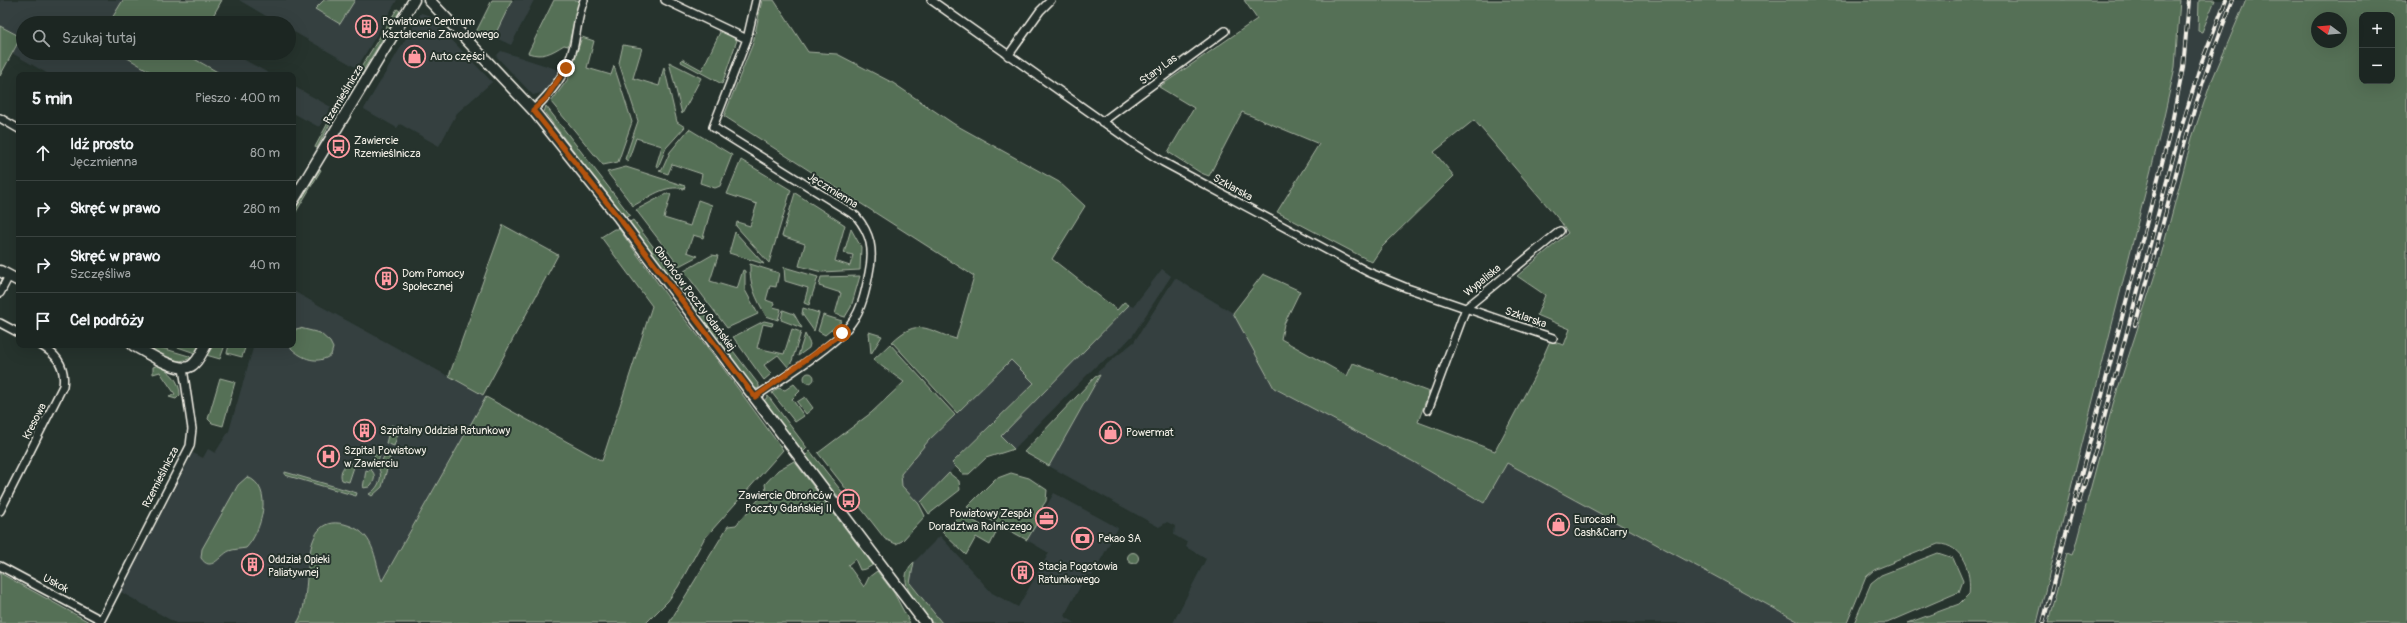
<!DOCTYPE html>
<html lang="pl">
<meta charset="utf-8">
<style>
:root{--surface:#1c2622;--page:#252e2a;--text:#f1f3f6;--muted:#a0a5a5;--line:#3a4340}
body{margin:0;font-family:Pangolin,sans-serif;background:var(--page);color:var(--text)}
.controls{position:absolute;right:12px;top:12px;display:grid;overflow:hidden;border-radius:8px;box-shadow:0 4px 16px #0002}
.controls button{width:36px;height:36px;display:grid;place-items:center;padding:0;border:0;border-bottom:1px solid var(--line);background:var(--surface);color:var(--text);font:20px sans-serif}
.compass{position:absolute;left:2311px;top:12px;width:36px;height:36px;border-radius:50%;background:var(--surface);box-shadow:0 4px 16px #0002;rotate:286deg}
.stop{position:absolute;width:12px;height:12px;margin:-9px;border:3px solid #b45309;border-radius:50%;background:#fff}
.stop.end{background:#b45309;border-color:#fff;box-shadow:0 1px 4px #0008}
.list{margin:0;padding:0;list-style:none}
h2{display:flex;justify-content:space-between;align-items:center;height:52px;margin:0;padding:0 16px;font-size:17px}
h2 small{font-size:13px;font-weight:400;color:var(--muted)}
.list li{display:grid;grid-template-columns:26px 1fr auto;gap:12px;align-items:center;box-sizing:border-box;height:56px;padding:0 16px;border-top:1px solid var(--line)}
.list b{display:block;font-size:15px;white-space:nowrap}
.list p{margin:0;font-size:13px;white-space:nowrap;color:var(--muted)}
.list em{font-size:13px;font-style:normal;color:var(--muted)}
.icon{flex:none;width:22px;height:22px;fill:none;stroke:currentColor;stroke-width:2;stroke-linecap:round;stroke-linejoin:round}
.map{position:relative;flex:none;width:2407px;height:623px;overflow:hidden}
.search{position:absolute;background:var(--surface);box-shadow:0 4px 16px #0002;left:16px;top:16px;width:280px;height:44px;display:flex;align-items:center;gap:10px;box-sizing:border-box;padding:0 14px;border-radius:22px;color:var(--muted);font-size:15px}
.panel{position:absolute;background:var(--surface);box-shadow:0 4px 16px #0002;left:16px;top:72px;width:280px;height:276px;border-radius:8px}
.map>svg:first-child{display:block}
.built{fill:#354141}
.green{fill:#556f56;stroke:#a4b09f;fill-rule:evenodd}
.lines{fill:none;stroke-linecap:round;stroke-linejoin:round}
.street-casing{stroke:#f4f1e8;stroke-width:10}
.secondary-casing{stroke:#f4f1e8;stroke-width:13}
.street{stroke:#26332d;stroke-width:7}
.secondary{stroke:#26332d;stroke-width:10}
.rail-casing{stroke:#f4f1e8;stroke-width:4}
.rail{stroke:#26332d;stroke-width:2.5;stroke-dasharray:8;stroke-linecap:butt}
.route{stroke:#b45309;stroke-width:5}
.labels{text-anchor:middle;stroke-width:4;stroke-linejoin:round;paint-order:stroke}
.poi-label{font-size:11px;fill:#f4f1e8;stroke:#26332d;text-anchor:start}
.street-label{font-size:11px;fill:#f4f1e8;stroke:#26332d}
</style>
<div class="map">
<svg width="2407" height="623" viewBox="0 0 2407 623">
<rect width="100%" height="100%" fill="#26332d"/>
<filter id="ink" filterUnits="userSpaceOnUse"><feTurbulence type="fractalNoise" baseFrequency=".025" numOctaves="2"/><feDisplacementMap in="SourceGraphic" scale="8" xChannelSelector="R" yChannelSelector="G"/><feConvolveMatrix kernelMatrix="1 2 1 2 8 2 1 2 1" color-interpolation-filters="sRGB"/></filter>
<g filter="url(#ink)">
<path class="built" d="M0,0h123l-14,23h-86v30h96l37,22h-106l-38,-22 9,-16 -21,-11z
M239,0h158l-40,68 -68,-39v-6h-11z
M512,0h22l-23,45 -17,-8z
M2180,0h19l-1,31 4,1 13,-32h31l-22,50 -47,144 -17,65 -47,145 -38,143 -3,8 -5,-2 -19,70h-11l124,-493 18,-93z
M421,13l7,2 64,67 -35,31 -18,33 -39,-22 -3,4 -33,-19z
M501,51l58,19 -14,22 -12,3 -37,-39z
M191,53h41l40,22h-49l-34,-19z
M293,86l38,21 -12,20 -26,-14z
M1162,269l9,7 -38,59 -19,20 -17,10 -83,84 -13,-13 128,-131 4,2z
M1175,278l58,35 41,75 138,73 72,42 23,-40 294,160h-628l33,-64 -20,-12 2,-4 -14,-8 1,-9 -8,-4 -8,5 -110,-61 51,-91 -4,-2 38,-31z
M293,291l193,106 -128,226h-182l-55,-31 72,-139 10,5 5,-9 7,4 14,-22 25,-86h39z
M1011,360l23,23 -82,79 4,4 -37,38 -17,-18 -1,-12 28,-34z
M1054,493l64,35 -26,48 -5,-2 -23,42 11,7h-133l-32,-41 4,-20 26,-26 52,57 26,14 31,-54 -22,-13z"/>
<path class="green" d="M123,0h99l-13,23h-100z
M324,0h31l-15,24 -25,-15z
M492,0h20l-18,37 -19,-3z
M554,0h26l-12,46 -4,-1c-13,8 -21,13 -36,8z
M762,0h12l34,52 29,2 56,29 61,41 105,58 26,24 -33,53 65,51 7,-8 5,3 -128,131 13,13 -28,9 -17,16h-6l-11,-11 82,-80 -23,-23 -54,53 -65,-71c26,-25 34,-12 64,-3l18,-63 -250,-160 29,-73z
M1244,0h936l-5,67 -14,63 -124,493h-129l51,-19 10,-10c3,-21 -6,-50 -31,-50l-64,26 -8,7 -19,46h-46l-294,-160 -23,40 -72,-42 -138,-73 -41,-75 30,-39 37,17 -16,33 -3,15 66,37 6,-13 76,29 -11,30 77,29 40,-76 15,-34 14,4 6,-16 -33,-14 8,-20 -28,-19 51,-43 -7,-11 -87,-102 -40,32 20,24 -72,71 -10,15 -95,-50 42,-68 -77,-32 -33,64 -8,-3 -33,-21 26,-44 -35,-21 98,-68z
M2199,0h16l-13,32 -4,-1z
M2246,0h161v623h-359l19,-70 5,2 3,-8 38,-143 47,-145 32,-121 18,-53zM2362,15h30v66h-30zM2317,18h24v24h-24z
M397,9l3,2 -50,81 -3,-2z
M0,26l21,11 -21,39z
M721,30l16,10 -15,44 -41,-22 1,-3 20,11z
M582,37l12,4 -7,27 24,7 3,-9 18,56 -14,40 -15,3 -52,-63 17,-23z
M623,45l19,3 -9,30 26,8 5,-19 13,55 8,5 -19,21 -8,19 -2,-1 6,-20 -26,-8 -8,23 -3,-2 13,-38 -19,-58z
M119,53h72l-2,3 34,19h-67z
M669,62l32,16 -19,36z
M546,106l84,109 -5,3 -81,-106z
M330,119l2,1 -15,28 -2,-1z
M689,129l43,26 -12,31 -5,2 -15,-5 2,-9 -30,-10 -4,10 -9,-3 3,-1 8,-18z
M741,160l50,30 -22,73 -33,-37 1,-4 13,4 7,-22 -30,-10z
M626,167l59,19 -1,3c-19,-5 -34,8 -51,17l-26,-34z
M320,169l1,1 -28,47v-4z
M795,193l50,32 -10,36 15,5 3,-11 -9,-2 7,-24 10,18 -1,23 -38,2 -23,-6 6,-22 -23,-8z
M666,194h5l-7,24 26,8 8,-26 14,5 -9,33 -10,-3 -6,17 11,4 -19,10 -43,-56z
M633,220l88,116 -4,3 -89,-116z
M503,225l55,30 -75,140 -34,-19z
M614,229h5l56,78 37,46 71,97 -79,89 -26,48 -10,14 -22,22h-349c19,-25 -3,-111 47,-99 32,8 29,33 38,57l104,-184 116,64 50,-155 -51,-69z
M735,232l29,32 -35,-11z
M712,255l6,1 -8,25 27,8 6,-19 2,1v19l13,24 -31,14 -43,-57z
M750,264l29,9 -3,14 -6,-1 -4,14 8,3 -1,4 8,2 -3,11 -12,-4c-10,-18 -17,-31 -16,-52z
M784,267l34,10 -9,28 -5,-2 4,-15 -23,-7z
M860,276l-9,31 -6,10 -10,-3 6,-21 -22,-7 2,-9z
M803,308l16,5 -5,18 -12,-17z
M783,310l11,4 8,14 -21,-8z
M823,315l19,6 -17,14 -7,-4z
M764,321l9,2 -1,3 -9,-2 -6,24 27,6 8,-25 9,3 -9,29 -4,6 -10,-12 -14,10 7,9 -7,6 -31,-43z
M300,328l20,5 10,9 3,6 -2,7c-13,10 -29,4 -40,-7v-3h2v-11l3,-5z
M869,332l13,4 -11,18z
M805,334l5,10 -1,4 -11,8z
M724,339l35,46v4l-5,-1 -34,-45z
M890,344l65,71 -26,25 -28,34 1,12 17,18 6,12 -23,25 -6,3 -11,-5 -67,-86 53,-40 33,-31 -31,-22z
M152,345l37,11 2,2c-15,7 -25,-1 -39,-8z
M172,345h28l-5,8z
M212,345h13l-5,14 -14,-4z
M229,345h17l-4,12 -15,-4z
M158,365c12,6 22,16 22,30l-4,4 -7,-2 6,-3 -15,-22 -7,2v-7z
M804 378a5 5 0 1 1 10 0a5 5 0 1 1-10 0Z
M1100,375l-51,91 -25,-14 71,-75z
M220,378l15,4 -12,44 -11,-3 -4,-4z
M794,384l6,7 -8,8 12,17 -9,6 -23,-29 6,-5 7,2z
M768,396l39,52 -4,4 -39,-51z
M805,397l8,11 -7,6 -9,-12z
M391,425l9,3 -6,18 -8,-3z
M810,451l36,46 -3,3 -10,-9 -28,-35z
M375,454l5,1 -2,7 3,1 3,-7 6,2 -8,29 -10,9 -3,-2c12,-7 17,-24 3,-32z
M794,461l79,104 -7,4 -6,1 -5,-11 -7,6 16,22 5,-10 8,-6 17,22 16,30h-241l59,-97 8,-1 30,-34 -1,-7 13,-14z
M350,463l4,4 -5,15 -7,-2c-3,-7 1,-15 8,-17z
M370,469c7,5 5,13 -1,18l-6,1 3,-18 3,1z
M285,472l72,21 -1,3 -71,-21z
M949,473l10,8 1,9 -31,24 -8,-12z
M1011,473l18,5 18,12 -1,11 -4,6 3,2 -18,31 -60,-33 28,-28z
M247,477c28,10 14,56 -1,71 -5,1 -12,1 -17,3 -10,5 -18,22 -28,7l1,-9 36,-64z
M961,514l35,19 -6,12 -14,-8 -10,18 -24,-23z
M1127.5 558a5.5 5.5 0 1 1 11 0a5.5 5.5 0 1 1-11 0Z
M1938,553l15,5 10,23 -4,11 -72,31h-33l17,-40 10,-8z
M914,562l-4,21 32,40h-10c-12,-16 -40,-42 -18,-61z
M0,573l91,50h-91z"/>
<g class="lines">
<defs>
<path id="street" d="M665,0l82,39
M931,0l202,143 30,19 205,110 39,16 146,50
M1008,56l32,-45 11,-11
M533,110c19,-18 35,-38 41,-65 3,-15 4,-30 10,-45
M0,118l19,11
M1102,122l123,-91
M0,293l9,-17
M0,323l19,10
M755,397c24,-17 82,-52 97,-75 10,-13 14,-33 17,-49 5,-23 2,-39 -13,-57l-143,-89 34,-88 9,-39
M1428,410l38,-102 94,-77
M0,511l63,-125c3,-19 -6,-32 -23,-41
M0,566l101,54 89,-174 2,-17 -9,-61"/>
<path id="secondary" d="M429,0l104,110 86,108 306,405
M293,201l121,-201
M0,271l19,10
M133,345c13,7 45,29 58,21 7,-4 11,-14 15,-21"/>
</defs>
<use href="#street" class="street-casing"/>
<use href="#secondary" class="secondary-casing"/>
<use href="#street" class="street"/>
<use href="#secondary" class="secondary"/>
<defs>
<path id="rail" d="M2135,325c32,-109 54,-220 98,-325
M2079,502l18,-57 82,-310 23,-74 24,-61
M2043,623l127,-491 13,-64 6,-68"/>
</defs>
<use href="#rail" class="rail-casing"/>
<use href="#rail" class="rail"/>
</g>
</g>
<g class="lines" filter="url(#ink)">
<path class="route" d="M566,68l-20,30 -13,12 86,108 136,179 87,-64"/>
</g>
<defs>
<symbol id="building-ring" viewBox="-11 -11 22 22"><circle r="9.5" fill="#26332d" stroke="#ff9aa2" stroke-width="1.5"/><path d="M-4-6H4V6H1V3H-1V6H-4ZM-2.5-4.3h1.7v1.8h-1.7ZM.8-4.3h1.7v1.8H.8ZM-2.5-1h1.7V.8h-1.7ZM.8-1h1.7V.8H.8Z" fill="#ff9aa2"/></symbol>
<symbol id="shop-ring" viewBox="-11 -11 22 22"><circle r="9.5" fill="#26332d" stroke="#ff9aa2" stroke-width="1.5"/><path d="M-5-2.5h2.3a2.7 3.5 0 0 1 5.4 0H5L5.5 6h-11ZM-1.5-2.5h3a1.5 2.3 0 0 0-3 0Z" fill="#ff9aa2"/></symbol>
<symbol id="bus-ring" viewBox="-11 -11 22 22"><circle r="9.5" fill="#26332d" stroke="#ff9aa2" stroke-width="1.5"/><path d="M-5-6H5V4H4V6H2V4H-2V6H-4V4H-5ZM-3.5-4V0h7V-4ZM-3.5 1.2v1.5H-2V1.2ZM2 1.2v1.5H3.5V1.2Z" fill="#ff9aa2"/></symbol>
<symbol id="hospital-ring" viewBox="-11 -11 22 22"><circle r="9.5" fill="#26332d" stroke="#ff9aa2" stroke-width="1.5"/><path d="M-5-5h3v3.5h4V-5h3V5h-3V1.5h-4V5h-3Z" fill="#ff9aa2"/></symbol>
<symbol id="office-ring" viewBox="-11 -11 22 22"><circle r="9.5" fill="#26332d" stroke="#ff9aa2" stroke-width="1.5"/><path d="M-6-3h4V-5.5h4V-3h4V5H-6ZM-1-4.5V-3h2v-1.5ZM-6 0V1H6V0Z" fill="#ff9aa2"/></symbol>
<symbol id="bank-ring" viewBox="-11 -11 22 22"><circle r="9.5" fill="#26332d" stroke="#ff9aa2" stroke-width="1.5"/><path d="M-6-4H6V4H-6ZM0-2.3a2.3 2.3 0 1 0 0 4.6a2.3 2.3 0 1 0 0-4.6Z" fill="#ff9aa2"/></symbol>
</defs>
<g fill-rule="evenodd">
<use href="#building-ring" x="354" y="14" width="25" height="25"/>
<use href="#shop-ring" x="402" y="44" width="25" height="25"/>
<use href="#bus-ring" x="326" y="134" width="25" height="25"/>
<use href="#building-ring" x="374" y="266" width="25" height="25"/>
<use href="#building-ring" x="352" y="418" width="25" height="25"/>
<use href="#shop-ring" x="1098" y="420" width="25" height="25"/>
<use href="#hospital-ring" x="316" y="444" width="25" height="25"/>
<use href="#bus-ring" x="836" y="488" width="25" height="25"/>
<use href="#office-ring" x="1034" y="506" width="25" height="25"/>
<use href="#shop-ring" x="1546" y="512" width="25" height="25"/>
<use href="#bank-ring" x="1070" y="526" width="25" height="25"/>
<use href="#building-ring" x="240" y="552" width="25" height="25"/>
<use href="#building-ring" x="1010" y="560" width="25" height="25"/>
</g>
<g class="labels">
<g class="poi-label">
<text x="382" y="25">Powiatowe Centrum<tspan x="382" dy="13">Kształcenia Zawodowego</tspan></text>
<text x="430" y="60">Auto części</text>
<text x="354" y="144">Zawiercie<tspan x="354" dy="13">Rzemieślnicza</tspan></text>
<text x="402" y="277">Dom Pomocy<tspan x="402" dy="13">Społecznej</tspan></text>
<text x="380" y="434">Szpitalny Oddział Ratunkowy</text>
<text x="1126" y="436">Powermat</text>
<text x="344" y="454">Szpital Powiatowy<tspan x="344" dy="13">w Zawierciu</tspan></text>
<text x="832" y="499" text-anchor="end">Zawiercie Obrońców<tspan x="832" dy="13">Poczty Gdańskiej II</tspan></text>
<text x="1032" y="517" text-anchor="end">Powiatowy Zespół<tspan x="1032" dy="13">Doradztwa Rolniczego</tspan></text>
<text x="1574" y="523">Eurocash<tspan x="1574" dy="13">Cash&amp;Carry</tspan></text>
<text x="1098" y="542">Pekao SA</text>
<text x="268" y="563">Oddział Opieki<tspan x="268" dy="13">Paliatywnej</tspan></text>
<text x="1038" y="570">Stacja Pogotowia<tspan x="1038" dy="13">Ratunkowego</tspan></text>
</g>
<g class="street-label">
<text transform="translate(1158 69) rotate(-36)" y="4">Stary Las</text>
<text transform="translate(343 94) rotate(-59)" y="4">Rzemieślnicza</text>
<text transform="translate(1233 187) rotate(29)" y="4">Szklarska</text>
<text transform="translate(833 190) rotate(32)" y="4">Jęczmienna</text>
<text transform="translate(1482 280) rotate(-39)" y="4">Wypaliska</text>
<text transform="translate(695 298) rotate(53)" y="4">Obrońców Poczty Gdańskiej</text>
<text transform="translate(1526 317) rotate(19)" y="4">Szklarska</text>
<text transform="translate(34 421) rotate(-63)" y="4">Kresowa</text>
<text transform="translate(160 477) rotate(-63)" y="4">Rzemieślnicza</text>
<text transform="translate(56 583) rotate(28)" y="4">Uskok</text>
</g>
</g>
</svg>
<div class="controls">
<button>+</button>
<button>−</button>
</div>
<svg class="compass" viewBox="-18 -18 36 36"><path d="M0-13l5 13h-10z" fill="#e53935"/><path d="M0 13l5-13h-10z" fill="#a0a5a5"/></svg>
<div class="stop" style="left:842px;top:333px"></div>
<div class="stop end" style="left:566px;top:68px"></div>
<div class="search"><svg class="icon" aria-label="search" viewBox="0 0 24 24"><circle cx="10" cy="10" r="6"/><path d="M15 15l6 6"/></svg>Szukaj tutaj</div>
<section class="panel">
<h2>5 min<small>Pieszo · 400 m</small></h2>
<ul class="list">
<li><svg class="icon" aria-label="ahead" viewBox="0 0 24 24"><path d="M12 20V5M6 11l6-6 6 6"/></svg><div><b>Idź prosto</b><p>Jęczmienna</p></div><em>80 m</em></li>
<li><svg class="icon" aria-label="right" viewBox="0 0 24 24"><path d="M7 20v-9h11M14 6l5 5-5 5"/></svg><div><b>Skręć w prawo</b></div><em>280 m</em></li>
<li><svg class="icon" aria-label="right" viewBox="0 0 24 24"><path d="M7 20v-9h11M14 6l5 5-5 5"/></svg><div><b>Skręć w prawo</b><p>Szczęśliwa</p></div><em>40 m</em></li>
<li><svg class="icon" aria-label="arrive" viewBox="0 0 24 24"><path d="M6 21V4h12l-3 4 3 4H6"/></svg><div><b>Cel podróży</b></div></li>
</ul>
</section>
</div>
